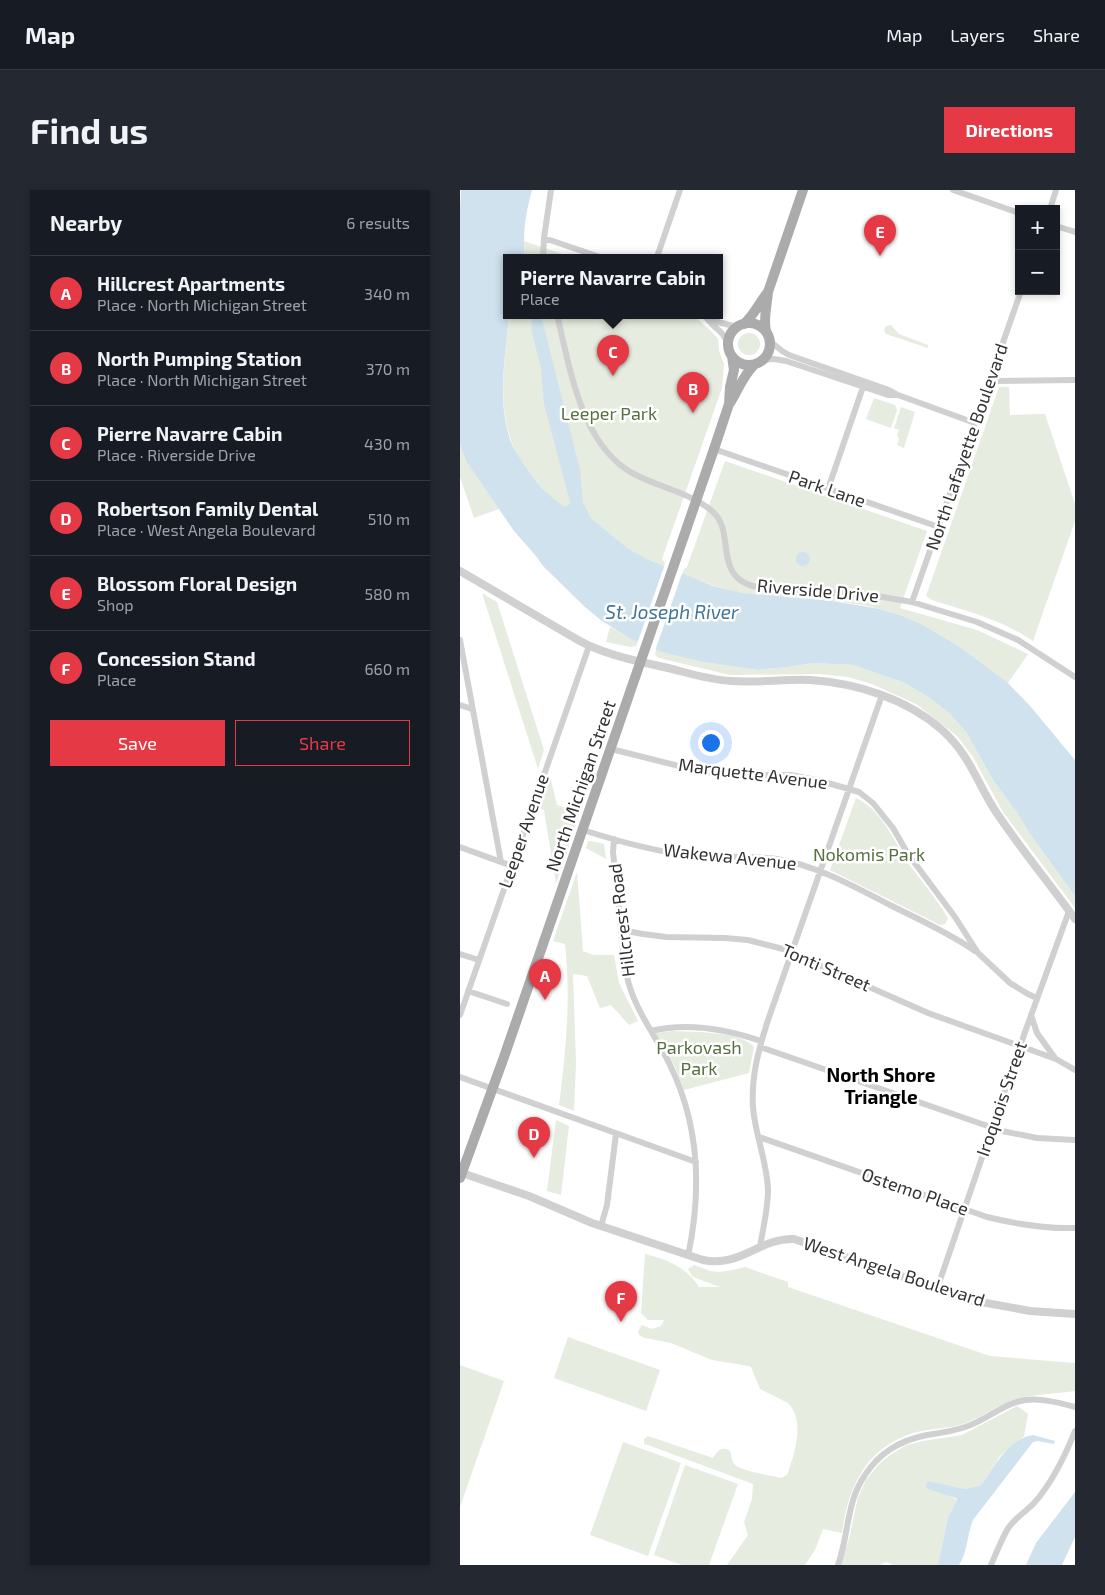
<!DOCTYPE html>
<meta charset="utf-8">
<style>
:root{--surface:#171b24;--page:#242831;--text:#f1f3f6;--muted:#9ea1a6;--line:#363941;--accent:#e63946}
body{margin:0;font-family:"Exo 2",sans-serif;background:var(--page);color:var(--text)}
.controls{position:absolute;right:15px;top:15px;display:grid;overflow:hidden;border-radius:0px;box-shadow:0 2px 8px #0003}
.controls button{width:45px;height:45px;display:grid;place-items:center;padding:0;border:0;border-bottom:1px solid var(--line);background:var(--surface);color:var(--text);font:25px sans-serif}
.you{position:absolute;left:250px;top:552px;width:18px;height:18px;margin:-12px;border:4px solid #fff;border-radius:50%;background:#1a73e8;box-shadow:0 0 0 8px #1a73e833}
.badge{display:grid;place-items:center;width:32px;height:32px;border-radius:50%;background:var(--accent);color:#fff;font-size:16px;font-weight:700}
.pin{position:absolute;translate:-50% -41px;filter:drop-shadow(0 1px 2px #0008)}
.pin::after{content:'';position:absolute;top:26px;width:18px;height:15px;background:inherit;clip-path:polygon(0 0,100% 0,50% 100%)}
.popup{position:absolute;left:43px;top:64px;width:220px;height:65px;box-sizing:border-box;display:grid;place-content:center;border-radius:0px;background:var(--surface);filter:drop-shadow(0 1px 4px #0005);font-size:16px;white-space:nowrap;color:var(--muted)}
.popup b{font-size:19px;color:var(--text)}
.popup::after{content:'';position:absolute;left:50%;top:100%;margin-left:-10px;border:10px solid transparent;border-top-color:var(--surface)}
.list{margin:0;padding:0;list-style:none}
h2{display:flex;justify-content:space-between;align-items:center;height:65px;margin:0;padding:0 20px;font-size:21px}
h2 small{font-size:16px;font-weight:400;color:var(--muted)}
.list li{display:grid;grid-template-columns:32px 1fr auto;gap:15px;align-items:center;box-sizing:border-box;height:75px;padding:0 20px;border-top:1px solid var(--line)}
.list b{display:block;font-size:19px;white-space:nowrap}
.list p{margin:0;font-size:16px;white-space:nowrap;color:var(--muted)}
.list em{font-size:16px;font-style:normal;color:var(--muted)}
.actions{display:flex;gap:10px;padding:15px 20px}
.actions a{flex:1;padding:11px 0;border:1px solid var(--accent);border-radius:0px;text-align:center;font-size:18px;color:var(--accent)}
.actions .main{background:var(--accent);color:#fff}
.map{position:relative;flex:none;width:615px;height:1375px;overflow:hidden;border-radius:0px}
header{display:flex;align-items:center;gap:30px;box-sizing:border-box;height:70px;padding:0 25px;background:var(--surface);border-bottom:1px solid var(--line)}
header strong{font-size:24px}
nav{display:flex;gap:28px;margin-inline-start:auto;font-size:18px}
.intro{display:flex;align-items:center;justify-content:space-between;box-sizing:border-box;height:120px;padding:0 30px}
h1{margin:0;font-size:35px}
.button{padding:12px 22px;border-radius:0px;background:var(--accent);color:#fff;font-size:18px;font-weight:700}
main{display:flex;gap:30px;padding:0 30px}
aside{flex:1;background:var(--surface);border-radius:0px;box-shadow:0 2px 8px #0003}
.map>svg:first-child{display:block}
.green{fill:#e6ecdf}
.water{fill:#cfe2ee}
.pier{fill:#fff}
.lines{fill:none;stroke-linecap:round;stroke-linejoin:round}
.minor{stroke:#d0d0d0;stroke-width:6}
.tertiary{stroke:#d0d0d0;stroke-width:8}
.primary{stroke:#ababab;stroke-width:10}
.labels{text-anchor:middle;stroke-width:5;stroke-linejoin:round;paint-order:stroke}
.park-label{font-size:18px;fill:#56703f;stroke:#fff}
.street-label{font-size:18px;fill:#333;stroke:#fff}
.water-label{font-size:19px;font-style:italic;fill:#3f7597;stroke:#fff}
.neighbourhood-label{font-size:19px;font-weight:bold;fill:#000;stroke:#fff}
</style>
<header>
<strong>Map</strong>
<nav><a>Map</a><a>Layers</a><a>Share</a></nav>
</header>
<div class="intro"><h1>Find us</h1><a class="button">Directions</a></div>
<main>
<aside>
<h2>Nearby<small>6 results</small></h2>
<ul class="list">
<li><span class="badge">A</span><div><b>Hillcrest Apartments</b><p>Place · North Michigan Street</p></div><em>340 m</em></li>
<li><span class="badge">B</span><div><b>North Pumping Station</b><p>Place · North Michigan Street</p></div><em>370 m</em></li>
<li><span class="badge">C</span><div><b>Pierre Navarre Cabin</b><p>Place · Riverside Drive</p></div><em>430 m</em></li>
<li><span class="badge">D</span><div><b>Robertson Family Dental</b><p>Place · West Angela Boulevard</p></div><em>510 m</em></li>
<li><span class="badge">E</span><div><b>Blossom Floral Design</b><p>Shop</p></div><em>580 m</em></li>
<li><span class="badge">F</span><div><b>Concession Stand</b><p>Place</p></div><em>660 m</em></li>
</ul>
<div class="actions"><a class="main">Save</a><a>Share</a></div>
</aside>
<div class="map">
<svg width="615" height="1375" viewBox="0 0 615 1375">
<rect width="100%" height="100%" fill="#fff"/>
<path class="green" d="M64,51l47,16h-46z
M49,125h184l20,18 5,6 1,12 5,13 -2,24 -60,171 3,4 -1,3c-26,-10 -63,-29 -76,-54 -7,-2 -16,-2 -23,-5 -12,-4 -22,-19 -31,-28 -43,-49 -30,-105 -25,-164z
M431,135l8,9 29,11v3l-42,-14 -2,-4 2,-4z
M278 154a11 11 0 1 1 22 0a11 11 0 1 1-22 0Z
M539,197h10l1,28 35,-1 30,90v17l-42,120c-30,-21 -67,-30 -101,-41l-6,-4z
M414,208l21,7 2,5 -6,18 -25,-9z
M441,217l14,5 -11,36 -7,-3 2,-6 -2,-4 2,-5 -5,-2z
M0,254l6,17 33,48 -25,9 -14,-41z
M265,271l202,70 -27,77 77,22 51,24 -20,29c-41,-28 -78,-62 -128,-74 -30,-8 -63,-9 -94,-12 -15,-1 -31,-1 -46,-4 -20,-4 -39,-12 -58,-19l2,-5 3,-2z
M22,403l15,9 47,148 -6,19z
M150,437l28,15 -2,4 -6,1 -24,-5z
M196,459l47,13 55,8 29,-3 27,-4 39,2 52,18 25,15 20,16 16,18 27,48 25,34 12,20 45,62v12l-72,-96 -30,-55 -16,-21 -41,-32 -44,-20 -24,-7 -28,-3 -90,1 -71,-17 -4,-3z
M90,586l7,29 23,7 -24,72 -12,-74 -5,-2z
M396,608c28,13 38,45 55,69 13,17 26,33 37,51l-3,6 -5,1 -110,-55z
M128,651h3l13,3 2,15 -20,-11z
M117,682l6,79 10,4h21l5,28 19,38 -9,4 -18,-20 -11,3 -13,-32 -14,-2 3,89 -2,48 -15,-6c7,-53 12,-107 6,-161l-12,-3z
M212,841c20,1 70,0 82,16l-5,26 -65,17 -9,-23 -20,-34z
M96,930l13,6 -8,69 -14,-4z
M185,1064c22,5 42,14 54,33h21l-27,-10 -5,-8 6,-4 16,6 9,1 14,-2 12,-3 43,15v5l202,69 85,7v28c-21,3 -44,3 -64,10 -16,6 -30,16 -45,22 -17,6 -36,5 -53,10 -47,15 -65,54 -71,100l-19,-4 -8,21 -10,15h-78l21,-30 -4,-13 8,-23 1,-15 -105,-39 -4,-1v-5l4,-3 65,22c5,-7 8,-13 17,-7 2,4 1,10 5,14 8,6 36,11 46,13l6,-3c7,-20 19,-54 1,-72l-28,-14 -9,-22 -2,-1 -37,-6 -41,-17 -26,-5 -6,-3 -1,-4 4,-6 10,4 9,-3 3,-6h-16l-7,-7z
M108,1147l92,33 -14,41 -92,-33z
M0,1175l44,16 -44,126z
M557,1216l10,7 1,2 -4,21 -24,20 -19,29 -16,4 -36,-8 -2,1 30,18 -9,17 -10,48h-45l-7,-3 -6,3h-40l9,-26 9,-42 8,-17 14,-17 13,-10 14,-8 16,-4 39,-6z
M163,1252l58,21 -33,93 -58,-21z
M225,1275l53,19 -29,81h-27l-28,-10z"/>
<path class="water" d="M1,0h71c-6,22 -10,44 -7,67h-18v58h2c-3,39 -12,82 0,121 3,11 10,21 16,30 10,16 24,31 40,41l4,-2 1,-3 -26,-98 -3,-36 -9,-35 -1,-18h10l39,155 3,33 9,16 35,29 20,11 66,27 28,7 91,8 48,8 20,6 23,10 35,21 50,37 23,24 44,53v136l-45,-62 -12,-20 -25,-34 -27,-48 -16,-18 -20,-16 -25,-15 -52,-18 -39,-2 -27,4 -29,3 -55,-8 -41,-10 -31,-13 -29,-18 -17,-14 -42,-41 -7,-10 -22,-25 -48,-70 -6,-17v-234z
M336 369a7 7 0 1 1 14 0a7 7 0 1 1-14 0Z
M573,1245l22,6 -1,3 -16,-3 -5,1 -60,78c-6,14 -5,32 -14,45h-21l10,-48 9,-17 -1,-2 -28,-9 -2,-2 1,-5 2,-1 36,8 16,-4c13,-18 28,-47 52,-50z
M615,1302v45l-13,28h-36l10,-22z"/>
<path class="pier" d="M205,374l18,7 -28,80 -18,-7z"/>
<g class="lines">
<path class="minor" d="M493,0l66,23
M590,19l6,-19
M596,36l19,6
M84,48l56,19
M83,67l1,-19 7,-48
M197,67l23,-67
M97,125c13,53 24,131 77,159 24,13 60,20 79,38 24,21 -3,69 49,76l109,7 41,7 65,20 41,18 57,37
M245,125c7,14 18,13 23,30
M246,126l12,6 19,5
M310,151l12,10 7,4 100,35 9,5 77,28
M303,170l11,-1 12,2 102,34h8
M530,191l85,-1
M254,259l225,78
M368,299l36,-105
M452,412l109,-311
M0,450l41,222
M0,515l12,4
M151,559l88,22 33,4h59l30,6 38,11 14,11 20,25 15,26 47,63 23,36 32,30 18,11 9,4
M123,640c34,11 75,22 111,26 27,2 55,-1 83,3 41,7 78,28 115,47 28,14 57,27 83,45
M154,649l-1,13c3,27 6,53 8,80 2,16 3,33 7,49 8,30 27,54 41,82 30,60 33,127 19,193
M0,657l52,19
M161,740l22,4 23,3 59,1 23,2 35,9 145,64 128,46 19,11
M0,764l19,6
M8,801l39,13
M0,825l129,-369
M571,825l6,18 18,25
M191,841c36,-9 75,-2 110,10
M300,857l242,84 35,7 38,2
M0,887l236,85
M299,947l228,80c29,7 58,12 88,11
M141,1036l6,-21 9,-71
M300,1057c3,-19 8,-38 8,-57 -1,-29 -13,-55 -15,-83 -2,-31 6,-59 15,-87l114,-325
M477,1099l88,-257 44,-121
M378,1375c11,-30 8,-63 27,-90 14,-22 36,-35 62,-40 14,-2 28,-4 41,-9 20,-7 36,-23 58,-26 16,-2 34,3 49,7
M531,1375c5,-12 10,-24 16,-35 7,-12 19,-18 28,-28 18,-21 30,-46 40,-71"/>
<path class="tertiary" d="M0,381l118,69c27,15 59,21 90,28 20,5 42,12 63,13 26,2 53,-2 79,-1 47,3 97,19 132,50 28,25 35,53 54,82 25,37 53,71 79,107
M2,983l67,23 63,27 111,37c37,8 56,-22 91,-21l176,61 60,11 45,3"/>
<path class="primary" d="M268 154a21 21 0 1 1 42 0a21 21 0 1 1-42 0Z
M284,134c10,-9 15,-21 24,-32
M306,141c-3,-13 1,-25 2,-39l35,-102
M270,213c8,-13 13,-27 24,-38
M0,988l44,-121 210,-608 15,-45 1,-17 4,-17 -2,-14"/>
</g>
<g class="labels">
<g class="park-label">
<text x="149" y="230">Leeper Park</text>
<text x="409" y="671">Nokomis Park</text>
<text x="239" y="864">Parkovash<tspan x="239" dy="21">Park</tspan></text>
</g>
<g class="street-label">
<text transform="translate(507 257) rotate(-71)" y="6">North Lafayette Boulevard</text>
<text transform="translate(367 299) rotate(19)" y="6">Park Lane</text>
<text transform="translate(358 401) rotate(5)" y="6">Riverside Drive</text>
<text transform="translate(293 584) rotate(7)" y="6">Marquette Avenue</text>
<text transform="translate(121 596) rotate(-71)" y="6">North Michigan Street</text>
<text transform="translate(64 641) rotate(-71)" y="6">Leeper Avenue</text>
<text transform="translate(270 667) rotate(6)" y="6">Wakewa Avenue</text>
<text transform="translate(162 730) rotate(-97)" y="6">Hillcrest Road</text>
<text transform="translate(366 778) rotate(23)" y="6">Tonti Street</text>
<text transform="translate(542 909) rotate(-71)" y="6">Iroquois Street</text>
<text transform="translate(455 1002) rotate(19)" y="6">Ostemo Place</text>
<text transform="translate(434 1082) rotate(18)" y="6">West Angela Boulevard</text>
</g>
<g class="water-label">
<text x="212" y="429">St. Joseph River</text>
</g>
<g class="neighbourhood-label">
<text x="421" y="892">North Shore<tspan x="421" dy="22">Triangle</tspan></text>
</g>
</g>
</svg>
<div class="controls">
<button>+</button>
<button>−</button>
</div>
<div class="you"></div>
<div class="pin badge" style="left:85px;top:810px">A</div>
<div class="pin badge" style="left:233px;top:223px">B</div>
<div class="pin badge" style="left:153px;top:186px">C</div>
<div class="popup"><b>Pierre Navarre Cabin</b>Place</div>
<div class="pin badge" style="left:74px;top:968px">D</div>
<div class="pin badge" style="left:420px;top:66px">E</div>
<div class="pin badge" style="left:161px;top:1132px">F</div>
</div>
</main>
